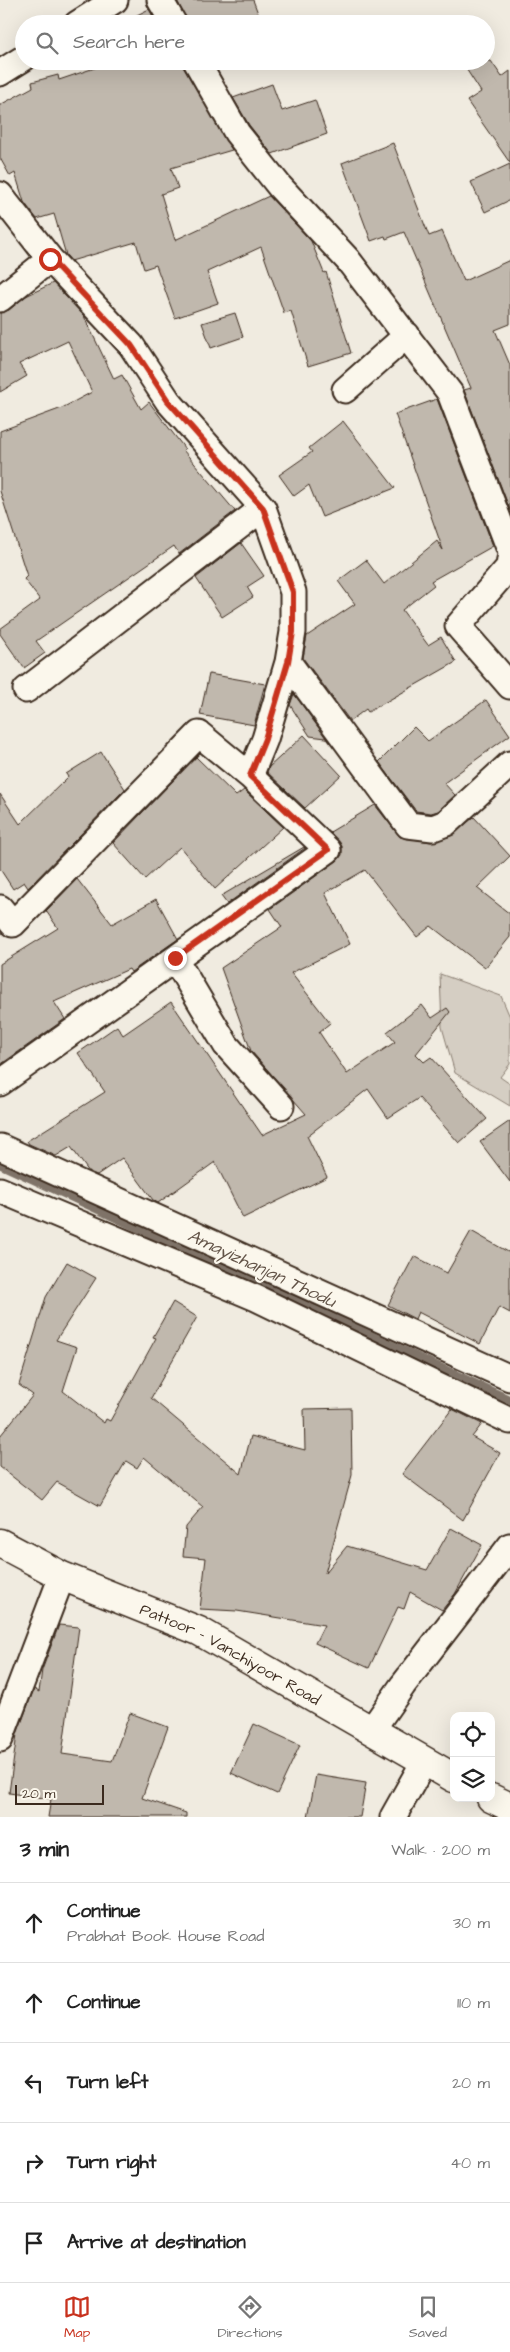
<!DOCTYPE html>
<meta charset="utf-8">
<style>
:root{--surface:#fff;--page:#f2f2f2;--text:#222;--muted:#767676;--line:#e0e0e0;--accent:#c8321e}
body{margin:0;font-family:"Architects Daughter",sans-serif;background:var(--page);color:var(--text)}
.controls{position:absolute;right:15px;bottom:15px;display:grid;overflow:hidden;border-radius:10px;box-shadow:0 5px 20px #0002}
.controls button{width:45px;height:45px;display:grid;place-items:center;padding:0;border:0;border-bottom:1px solid var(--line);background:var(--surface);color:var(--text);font:25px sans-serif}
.scale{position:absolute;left:15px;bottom:12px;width:89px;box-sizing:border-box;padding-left:5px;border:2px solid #3b2a1e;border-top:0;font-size:14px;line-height:18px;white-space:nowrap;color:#3b2a1e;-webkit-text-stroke:4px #fbf7ec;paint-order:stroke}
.stop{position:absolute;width:15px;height:15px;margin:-11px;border:4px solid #c8321e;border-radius:50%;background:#fff}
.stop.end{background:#c8321e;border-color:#fff;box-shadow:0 1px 5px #0008}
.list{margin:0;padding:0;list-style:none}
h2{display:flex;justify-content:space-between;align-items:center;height:65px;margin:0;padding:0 20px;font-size:21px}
h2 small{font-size:16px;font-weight:400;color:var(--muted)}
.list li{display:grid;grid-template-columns:32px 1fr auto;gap:15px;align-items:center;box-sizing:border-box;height:80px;padding:0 20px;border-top:1px solid var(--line)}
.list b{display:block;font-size:19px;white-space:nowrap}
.list p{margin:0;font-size:16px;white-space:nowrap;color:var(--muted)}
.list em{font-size:16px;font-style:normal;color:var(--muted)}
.icon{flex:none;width:28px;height:28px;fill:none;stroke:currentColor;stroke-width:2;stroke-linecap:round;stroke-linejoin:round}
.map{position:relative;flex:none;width:510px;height:1817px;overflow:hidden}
.search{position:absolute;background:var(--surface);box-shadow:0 5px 20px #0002;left:15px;right:15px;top:15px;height:55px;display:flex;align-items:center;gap:12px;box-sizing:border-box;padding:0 18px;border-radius:28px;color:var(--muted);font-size:19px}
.sheet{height:465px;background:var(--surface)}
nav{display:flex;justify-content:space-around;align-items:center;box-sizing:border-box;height:70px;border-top:1px solid var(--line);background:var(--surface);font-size:14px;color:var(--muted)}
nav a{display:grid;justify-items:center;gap:2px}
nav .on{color:var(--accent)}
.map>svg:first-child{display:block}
.green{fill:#d5cec3;stroke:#887c70}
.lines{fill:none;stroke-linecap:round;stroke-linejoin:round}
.stream{stroke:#7f7367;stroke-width:9}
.building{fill:#c0b8ad;stroke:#3b2a1e}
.minor-casing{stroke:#3b2a1e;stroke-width:29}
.secondary-casing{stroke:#3b2a1e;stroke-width:31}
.minor{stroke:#fbf7ec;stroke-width:25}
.secondary{stroke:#fbf7ec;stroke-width:28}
.route{stroke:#c8321e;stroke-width:6}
.labels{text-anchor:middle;stroke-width:4.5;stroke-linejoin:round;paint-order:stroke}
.street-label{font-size:16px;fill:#3b2a1e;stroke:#fbf7ec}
.water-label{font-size:18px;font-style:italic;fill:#635448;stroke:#fbf7ec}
</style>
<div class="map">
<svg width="510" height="1817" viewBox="0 0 510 1817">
<rect width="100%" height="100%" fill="#f0ebe0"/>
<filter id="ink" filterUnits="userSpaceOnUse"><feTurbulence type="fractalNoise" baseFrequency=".02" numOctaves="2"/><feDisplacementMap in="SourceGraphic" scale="10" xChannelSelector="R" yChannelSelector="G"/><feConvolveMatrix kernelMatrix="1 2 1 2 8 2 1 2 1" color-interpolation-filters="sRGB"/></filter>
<g filter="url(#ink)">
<path class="green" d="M440,974l61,22 9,21v47l-10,13 10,7v22l-55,-33 -13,-46z"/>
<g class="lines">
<path class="stream" d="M0,1164l510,236"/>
</g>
<path class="building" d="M177,0h76l9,24h-74z
M149,9l8,15h-38z
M115,61h67l2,7 48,82 -61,18 7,20 -17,6 14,46 94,-44 42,45 13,32 2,-1 25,81 -43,13 -17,-55 -7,2 -23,-66 -54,25 11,31 -43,15 -19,-53 -12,4 -8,-27 -65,19 -5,-6 -12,-41 -17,5 -13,-17 -9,-29 -5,3 -10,-18v-53l33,-18 -1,-5 26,-7 1,5z
M461,61h30l11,16 8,-6v92l-43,-62 14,-9z
M272,84l10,27 33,-11 12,34 -55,20 -23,-29 -16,-27z
M393,143l36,93 13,-5 22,50 46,-21v64l-15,6 15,35v145l-46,-120 7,-2 -67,-156 -18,7 -1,-3 -14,5 -29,-78z
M510,164v36l-25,12 -14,-30z
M53,283l31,33 30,63 8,-4 19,34 8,-7 36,47 -2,1 52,61 -56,43 -5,-8 -138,95 9,12 -21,15 -24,-34v-5l40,-29 -16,-21 3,-3 -27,-85v-60l62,-23 30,-16 -24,-51 -49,23 8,12 -27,16v-79l9,-3 17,-14z
M235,313l8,24 -32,11 -9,-25z
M437,399l56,147 -62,35 3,4 -32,25 26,35 13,-8 15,25 -88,50 -2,-3 -16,12 -47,-63 4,-22 48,-32 -17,-23 28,-21 18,24 53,-43 6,9 -48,-136z
M343,421l52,67 -73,29 -13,-32 -15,11 -15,-21 33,-23 -3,-4z
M241,543l23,33 -17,11 6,10 -31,20 -26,-39z
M209,674l56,10 -11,41 -54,-10z
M294,694l32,44 -16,-2 -20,-31z
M486,700l24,35 -66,48 11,12 -17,16 -7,2 -15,-2 -37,-49 35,-35 14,14z
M304,735l37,40 -36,33 -38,-36 2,-5z
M101,752l24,37 -97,99 -4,-6 -11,7 -13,-20v-75l20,30 48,-47 -2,-3z
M196,757l40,39 8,-6 39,37 -68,62 -35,-42 -35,32 -32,-36z
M375,805l25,32 31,5 20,-6 23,-19 36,39 -33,32 33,26v23l-25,31 -54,-42 -14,11 -52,-67 -40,23 25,51 -59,29 39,50 -11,9 28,42 48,-32 -8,-10 35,-27 10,13 15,-10 3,4 -34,42 8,8 7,-5 56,62 -28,24 -40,-45 -31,20 -20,-29 -61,47 20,41 -84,41 -28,-56 -57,41 -5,-3 -31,-42 -25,17 -8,-3 -18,-25 -15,9 -27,-12 -2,-3 78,-49 -27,-39 39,-27 6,9 48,-33 91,133 44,-21 -55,-63 -30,-83 61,-41 -12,-18 67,-48 5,-6v-9l-12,-14z
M304,847l1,1 -78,56 -6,-8z
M77,879l35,45 44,-25 22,40 -47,33 -2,-3 -75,33 11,17 -65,46v-101l58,-36 -12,-17z
M510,1121v61l-30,-40z
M471,1231l39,22v60l-11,-6 -19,37 -62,-32 -3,7 -27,-14 26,-49 33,17z
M67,1262l29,16 -40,62 21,7 -14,44 41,32 2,-4 4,2 46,-83 -3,-1 20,-35 24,15 -46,81 90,76 10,-38 54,14 -1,-41 47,-1 1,67 -27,98 22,-27 80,24 24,-42 31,17 -27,49 -13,16 -32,-18 -6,17 -6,-2 -29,61 -54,-25 9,-18 -87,-14 -37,-2 6,-51 -23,-2 3,-29 17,-20 -59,-50 -7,11 -11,-7 -26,45 -43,-24 -15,18 -42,-33v-31l33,-41 -14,-10 27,-88z
M452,1409l30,15 -10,13 28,16 -37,67 -61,-46z
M59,1625l20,2 -17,127 50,7 18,-48 38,14 -26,71 44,15v4h-138l3,-18 -42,-6 8,-59 17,-45 5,3 3,-22z
M254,1724l46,21 -23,49 -46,-21z
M316,1775l50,8 -6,34h-52z"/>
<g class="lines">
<defs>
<path id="minor" d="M160,0l14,24
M77,24l38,-24
M196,61l41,72 43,54 68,73 102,133 60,157
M0,73l24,-15
M0,195l50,64
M0,299l50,-40 81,86 37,56 95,107 30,84v40l-5,30 -23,77 -15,37
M345,390l62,-55
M510,559l-1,8 -51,59 52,60
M288,662l120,163 25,3 13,-5 64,-59
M26,690l237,-182
M0,908l13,16 186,-190 51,42 78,74 -328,233
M175,959l51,86 55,61
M0,1147l510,231
M0,1190l256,108 254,123
M371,1731l32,-46 107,-139
M0,1739l62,-163
M393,1817l31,-55"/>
<g id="secondary">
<path id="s1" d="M0,1543l62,33 137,55 255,147"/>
<path d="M491,1798l19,9"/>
</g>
</defs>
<use href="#minor" class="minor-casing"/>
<use href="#secondary" class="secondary-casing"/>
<use href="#minor" class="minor"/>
<use href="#secondary" class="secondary"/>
</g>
</g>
<g class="lines" filter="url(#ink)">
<path class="route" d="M50,259l81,86 37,56 95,107 30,84v40l-5,30 -23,77 -15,37 78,74 -153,108"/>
</g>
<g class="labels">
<g class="street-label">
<text dy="6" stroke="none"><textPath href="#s1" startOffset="256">Pattoor - Vanchiyoor Road</textPath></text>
</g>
<g class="water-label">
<text transform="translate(262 1268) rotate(25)" y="6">Amayizhanjan Thodu</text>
</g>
</g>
</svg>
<div class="controls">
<button><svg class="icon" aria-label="locate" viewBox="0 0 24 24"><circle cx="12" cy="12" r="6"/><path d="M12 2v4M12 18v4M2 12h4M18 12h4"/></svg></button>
<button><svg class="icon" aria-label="layers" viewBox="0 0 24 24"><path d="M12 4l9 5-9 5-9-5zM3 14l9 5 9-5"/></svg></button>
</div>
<div class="scale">20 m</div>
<div class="stop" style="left:50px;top:259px"></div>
<div class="stop end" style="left:175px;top:958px"></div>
<div class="search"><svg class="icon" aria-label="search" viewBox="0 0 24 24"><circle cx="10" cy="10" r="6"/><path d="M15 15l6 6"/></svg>Search here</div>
</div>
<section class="sheet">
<h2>3 min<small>Walk · 200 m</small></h2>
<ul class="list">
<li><svg class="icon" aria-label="ahead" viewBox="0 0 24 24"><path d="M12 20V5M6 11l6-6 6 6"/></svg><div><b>Continue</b><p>Prabhat Book House Road</p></div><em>30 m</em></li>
<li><svg class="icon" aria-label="ahead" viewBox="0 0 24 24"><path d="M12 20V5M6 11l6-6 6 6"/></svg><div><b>Continue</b></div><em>110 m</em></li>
<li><svg class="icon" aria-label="left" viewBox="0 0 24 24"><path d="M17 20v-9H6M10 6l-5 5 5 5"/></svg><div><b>Turn left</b></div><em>20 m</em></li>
<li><svg class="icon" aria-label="right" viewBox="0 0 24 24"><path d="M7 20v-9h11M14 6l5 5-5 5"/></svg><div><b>Turn right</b></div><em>40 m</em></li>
<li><svg class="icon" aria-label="arrive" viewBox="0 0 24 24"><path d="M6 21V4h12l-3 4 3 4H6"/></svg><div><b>Arrive at destination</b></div></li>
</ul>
</section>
<nav>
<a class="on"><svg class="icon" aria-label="map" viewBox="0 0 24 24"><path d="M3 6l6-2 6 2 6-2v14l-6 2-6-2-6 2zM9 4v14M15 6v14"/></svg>Map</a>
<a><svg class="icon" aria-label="directions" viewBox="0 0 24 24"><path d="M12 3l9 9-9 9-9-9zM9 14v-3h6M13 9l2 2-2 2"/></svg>Directions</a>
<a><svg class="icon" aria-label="saved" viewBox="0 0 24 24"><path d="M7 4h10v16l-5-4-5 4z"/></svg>Saved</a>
</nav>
